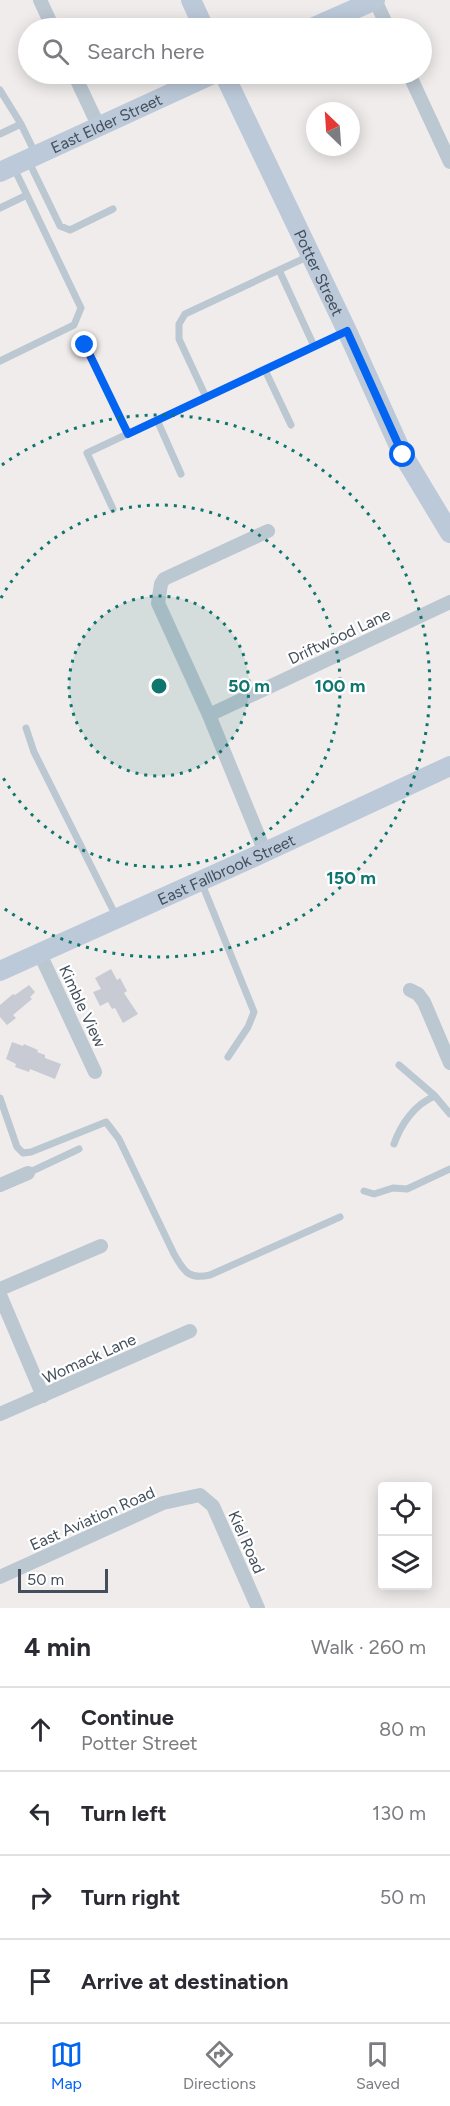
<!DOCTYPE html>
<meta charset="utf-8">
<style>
:root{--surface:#fff;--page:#f7f7f7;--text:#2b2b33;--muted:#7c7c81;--line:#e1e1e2;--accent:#0464f2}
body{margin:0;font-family:Figtree,sans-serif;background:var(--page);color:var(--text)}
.controls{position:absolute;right:18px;bottom:18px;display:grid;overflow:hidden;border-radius:6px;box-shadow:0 3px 15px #0003}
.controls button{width:54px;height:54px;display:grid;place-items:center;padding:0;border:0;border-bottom:2px solid var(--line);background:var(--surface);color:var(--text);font:30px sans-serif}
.compass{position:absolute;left:306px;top:102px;width:54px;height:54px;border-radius:50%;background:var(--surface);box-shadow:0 3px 15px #0003;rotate:335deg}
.scale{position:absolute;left:18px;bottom:15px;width:90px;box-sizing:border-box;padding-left:6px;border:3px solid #434f5c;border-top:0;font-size:16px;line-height:21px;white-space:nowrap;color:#434f5c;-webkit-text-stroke:4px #fff;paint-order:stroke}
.stop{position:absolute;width:18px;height:18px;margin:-14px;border:4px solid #0464f2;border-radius:50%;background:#fff}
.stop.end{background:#0464f2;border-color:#fff;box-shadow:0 2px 6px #0008}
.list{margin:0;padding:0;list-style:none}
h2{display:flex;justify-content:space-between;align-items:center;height:78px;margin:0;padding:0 24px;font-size:26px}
h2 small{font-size:20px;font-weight:400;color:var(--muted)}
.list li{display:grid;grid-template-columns:39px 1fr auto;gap:18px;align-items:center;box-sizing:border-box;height:84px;padding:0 24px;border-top:2px solid var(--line)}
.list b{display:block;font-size:22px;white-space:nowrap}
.list p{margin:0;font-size:20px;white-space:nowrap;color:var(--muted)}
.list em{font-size:20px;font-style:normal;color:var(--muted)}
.icon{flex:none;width:33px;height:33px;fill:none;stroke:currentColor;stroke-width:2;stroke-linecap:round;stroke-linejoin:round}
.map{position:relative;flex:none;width:450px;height:1608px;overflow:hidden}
.search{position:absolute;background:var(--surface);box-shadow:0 3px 15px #0003;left:18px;right:18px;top:18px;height:66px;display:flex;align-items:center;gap:15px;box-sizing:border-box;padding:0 21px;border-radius:33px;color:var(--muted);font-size:22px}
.sheet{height:414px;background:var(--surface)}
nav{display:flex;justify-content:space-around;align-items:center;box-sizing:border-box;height:84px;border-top:2px solid var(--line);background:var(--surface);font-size:16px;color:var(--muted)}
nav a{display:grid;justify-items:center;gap:3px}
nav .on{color:var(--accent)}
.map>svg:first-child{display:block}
.building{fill:#c8cbd3}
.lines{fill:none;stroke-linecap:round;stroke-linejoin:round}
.lane{stroke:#bbc7d1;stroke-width:7}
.street{stroke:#bbc7d1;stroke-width:14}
.secondary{stroke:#bcc9d9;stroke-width:20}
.route{stroke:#0464f2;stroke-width:8}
.ring{fill:none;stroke:#0f766e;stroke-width:3;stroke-dasharray:3 6}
.labels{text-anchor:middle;stroke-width:4.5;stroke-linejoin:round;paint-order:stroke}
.street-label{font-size:16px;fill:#434f5c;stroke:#fff}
.centre{fill:#0f766e;stroke:#fff;stroke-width:3}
.ring-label{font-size:18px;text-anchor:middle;font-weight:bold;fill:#0f766e;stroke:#fff;stroke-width:4.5;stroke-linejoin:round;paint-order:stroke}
</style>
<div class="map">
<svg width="450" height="1608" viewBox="0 0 450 1608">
<rect width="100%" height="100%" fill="#f0ecec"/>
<path class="building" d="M111,969l6,11 3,-2 7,13 -3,2 14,21 -15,9 -8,-15 -3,1 -4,-7 -8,4 -7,-14 8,-3 -6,-11z
M29,985l6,7 -5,5 2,2 -19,16 3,3 -9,7 -7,-8v-12l13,-11 2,1z
M12,1042l11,4 1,-2 14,6 -1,2 8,3v3l16,6 -6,15 -25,-10 -1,3 -14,-5 1,-3 -10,-5z"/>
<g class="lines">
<path class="lane" d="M0,90l21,34
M0,134l21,-10 14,29
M29,162l31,64 10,4 43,-21
M0,208l27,-13
M279,270l35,76
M85,345l43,89
M0,361l74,-36 7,-17 -67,-140
M265,370l26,55
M206,397l-27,-58v-15l6,-10 124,-58
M157,420l24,54
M113,509l-26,-56 258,-121
M26,728l8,24 83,166
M202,884l52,128 -6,15 -20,30
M399,1065l36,31
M0,1098l17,49 6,6 8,-1 75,-30 13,17 55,115c10,17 14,26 36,21l130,-58
M394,1144c7,-20 21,-40 41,-48l15,18
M28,1173l51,-24
M364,1191l10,3 19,-6 14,1 43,-20"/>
<path class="street" d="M40,0l13,28
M375,0l13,28
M74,74l25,53
M409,74l41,88
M209,715l241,-113
M265,852l-56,-137 -51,-112 3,-19 3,-5 104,-48
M40,954l55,118
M410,990l8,4 6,8 26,61
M0,1185l28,-12
M0,1289l101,-43
M0,1295l43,101
M0,1414l190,-83
M0,1577l163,-74 37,-8 13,11 45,102"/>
<g class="secondary">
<path d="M191,0l13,28"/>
<path d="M312,28l63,-28"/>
<path id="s1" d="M224,74l123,257 56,124 47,78"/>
<path id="s2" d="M0,172l213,-98"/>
<path id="s3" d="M0,971l265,-119 185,-86"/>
</g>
</g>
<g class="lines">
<path class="route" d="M85,345l43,89 219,-103 56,124"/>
</g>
<circle cx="159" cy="686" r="90" fill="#0f766e" fill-opacity=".12"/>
<g class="ring">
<circle cx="159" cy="686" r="90"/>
<path d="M1 598A181 181 0 1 1 1 774"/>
<path d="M2 465A271 271 0 1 1 2 907"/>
</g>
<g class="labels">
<g class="street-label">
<text dy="6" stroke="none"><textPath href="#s2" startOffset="117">East Elder Street</textPath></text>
<text dy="6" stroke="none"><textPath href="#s1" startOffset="220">Potter Street</textPath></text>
<text transform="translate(339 636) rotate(-25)" y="6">Driftwood Lane</text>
<text dy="6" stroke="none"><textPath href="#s3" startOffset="248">East Fallbrook Street</textPath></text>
<text transform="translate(83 1006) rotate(65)" y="6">Kimble View</text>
<text transform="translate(89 1358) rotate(-24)" y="6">Womack Lane</text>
<text transform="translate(92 1518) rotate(-24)" y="6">East Aviation Road</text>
<text transform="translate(247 1542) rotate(66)" y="6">Kiel Road</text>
</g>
</g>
<circle cx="159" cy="686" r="9" class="centre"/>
<g class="ring-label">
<text x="249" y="692">50 m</text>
<text x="340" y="692">100 m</text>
<text x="351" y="884">150 m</text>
</g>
</svg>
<div class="controls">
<button><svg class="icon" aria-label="locate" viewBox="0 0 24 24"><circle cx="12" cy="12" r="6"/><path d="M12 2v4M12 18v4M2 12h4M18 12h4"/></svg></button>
<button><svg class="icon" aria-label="layers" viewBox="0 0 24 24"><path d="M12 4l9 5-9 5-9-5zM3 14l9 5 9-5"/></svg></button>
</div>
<svg class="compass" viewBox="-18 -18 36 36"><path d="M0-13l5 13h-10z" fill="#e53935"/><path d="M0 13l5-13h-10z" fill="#7c7c81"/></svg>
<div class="scale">50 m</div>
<div class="stop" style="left:403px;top:455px"></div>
<div class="stop end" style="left:85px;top:345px"></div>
<div class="search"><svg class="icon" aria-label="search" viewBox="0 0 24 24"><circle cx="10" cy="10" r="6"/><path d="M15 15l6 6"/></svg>Search here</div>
</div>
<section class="sheet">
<h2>4 min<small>Walk · 260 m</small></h2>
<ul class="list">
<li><svg class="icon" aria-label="ahead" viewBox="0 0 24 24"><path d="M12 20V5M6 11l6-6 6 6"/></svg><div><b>Continue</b><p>Potter Street</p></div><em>80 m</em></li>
<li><svg class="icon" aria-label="left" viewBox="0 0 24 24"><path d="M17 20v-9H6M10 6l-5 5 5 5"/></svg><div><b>Turn left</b></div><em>130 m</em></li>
<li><svg class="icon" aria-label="right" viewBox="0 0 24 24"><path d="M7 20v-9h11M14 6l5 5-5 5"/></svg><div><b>Turn right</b></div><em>50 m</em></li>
<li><svg class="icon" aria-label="arrive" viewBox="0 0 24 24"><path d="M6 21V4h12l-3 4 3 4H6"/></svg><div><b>Arrive at destination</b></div></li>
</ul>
</section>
<nav>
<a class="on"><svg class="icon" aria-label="map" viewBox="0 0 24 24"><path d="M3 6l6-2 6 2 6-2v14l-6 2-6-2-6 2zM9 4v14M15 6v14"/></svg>Map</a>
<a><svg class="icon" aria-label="directions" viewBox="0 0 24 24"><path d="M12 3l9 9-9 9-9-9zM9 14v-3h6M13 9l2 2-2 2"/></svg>Directions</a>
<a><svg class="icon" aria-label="saved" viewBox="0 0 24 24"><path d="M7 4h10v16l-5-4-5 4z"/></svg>Saved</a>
</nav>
